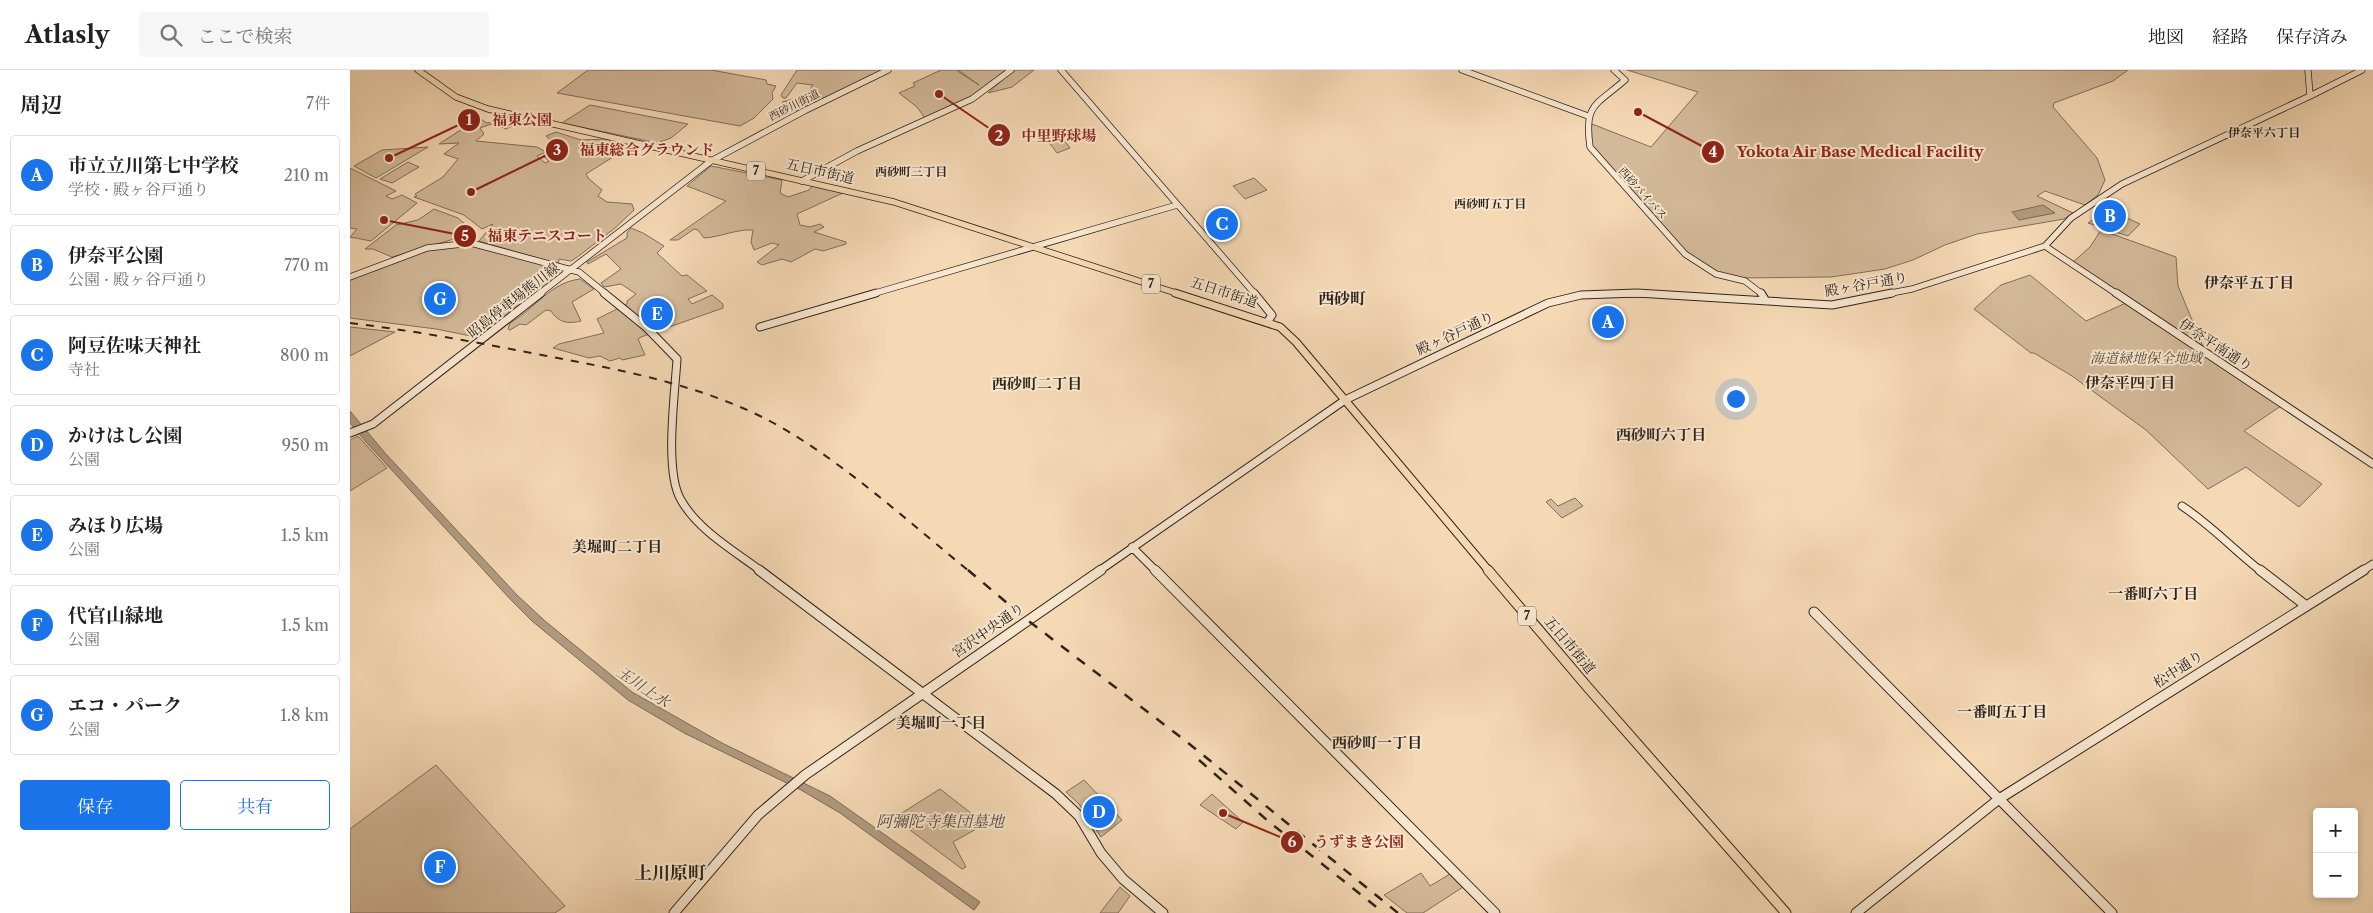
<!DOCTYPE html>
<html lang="ja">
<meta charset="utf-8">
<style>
:root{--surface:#fff;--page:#f6f6f6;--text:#222;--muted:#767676;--line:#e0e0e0;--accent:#1a73e8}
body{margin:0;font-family:"Libre Caslon Text","Noto Serif JP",serif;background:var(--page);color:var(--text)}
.controls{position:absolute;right:15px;bottom:15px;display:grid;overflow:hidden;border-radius:5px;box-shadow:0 2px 8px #0003}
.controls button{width:45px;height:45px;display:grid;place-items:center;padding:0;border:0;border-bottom:1px solid var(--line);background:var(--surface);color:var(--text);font:25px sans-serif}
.you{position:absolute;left:1385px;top:328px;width:18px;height:18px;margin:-12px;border:4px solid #fff;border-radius:50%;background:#1a73e8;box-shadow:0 0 0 8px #1a73e833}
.badge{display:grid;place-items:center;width:32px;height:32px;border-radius:50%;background:var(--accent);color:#fff;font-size:16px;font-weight:700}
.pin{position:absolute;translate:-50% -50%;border:2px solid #fff;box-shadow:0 1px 5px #0006}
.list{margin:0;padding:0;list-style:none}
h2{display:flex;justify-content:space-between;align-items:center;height:65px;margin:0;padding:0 20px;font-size:21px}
h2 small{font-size:16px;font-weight:400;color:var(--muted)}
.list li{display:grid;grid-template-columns:32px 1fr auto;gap:15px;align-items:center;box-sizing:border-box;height:80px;margin:0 10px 10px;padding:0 10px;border:1px solid var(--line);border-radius:5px}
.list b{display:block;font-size:19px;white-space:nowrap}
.list p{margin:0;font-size:16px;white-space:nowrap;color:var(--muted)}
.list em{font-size:16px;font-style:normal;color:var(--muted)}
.actions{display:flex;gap:10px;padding:15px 20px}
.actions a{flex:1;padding:11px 0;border:1px solid var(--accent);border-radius:5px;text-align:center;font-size:18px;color:var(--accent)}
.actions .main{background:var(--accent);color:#fff}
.icon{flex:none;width:28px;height:28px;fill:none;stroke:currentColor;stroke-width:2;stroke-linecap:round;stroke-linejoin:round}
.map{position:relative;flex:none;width:2023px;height:843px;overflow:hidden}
header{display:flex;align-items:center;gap:30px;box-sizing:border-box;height:70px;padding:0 25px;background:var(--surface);border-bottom:1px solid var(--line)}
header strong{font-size:24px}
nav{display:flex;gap:28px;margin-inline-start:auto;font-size:18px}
.search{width:350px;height:45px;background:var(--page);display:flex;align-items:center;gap:12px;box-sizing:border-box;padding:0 18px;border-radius:5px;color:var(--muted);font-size:19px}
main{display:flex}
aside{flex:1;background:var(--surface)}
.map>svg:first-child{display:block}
.green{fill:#d3ba9a;stroke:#806e5a}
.water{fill:#b19b80;stroke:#7d6b57}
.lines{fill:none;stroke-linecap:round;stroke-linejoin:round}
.secondary-far2-casing{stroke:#2e2319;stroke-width:7}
.secondary-far1-casing{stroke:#2e2319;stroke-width:9}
.secondary-casing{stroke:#2e2319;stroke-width:11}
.primary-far2-casing{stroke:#2e2319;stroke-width:7}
.primary-far1-casing{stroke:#2e2319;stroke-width:9}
.primary-casing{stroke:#2e2319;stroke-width:11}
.secondary-far2{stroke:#f8e6cf;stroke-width:5.5}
.secondary-far1{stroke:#f8e6cf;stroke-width:7}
.secondary{stroke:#f8e6cf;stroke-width:9}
.primary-far2{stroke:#f5d9b5;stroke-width:5.5}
.primary-far1{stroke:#f5d9b5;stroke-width:7}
.primary{stroke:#f5d9b5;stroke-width:9}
.rail-far1{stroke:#2e2319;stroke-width:2;stroke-dasharray:8 8;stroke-linecap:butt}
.rail{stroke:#2e2319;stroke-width:2.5;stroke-dasharray:10 10;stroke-linecap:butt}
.labels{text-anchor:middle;stroke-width:4;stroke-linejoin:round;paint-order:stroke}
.far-street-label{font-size:11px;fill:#2e2319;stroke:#f8e6cf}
.far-neighbourhood-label{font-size:12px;font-weight:bold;fill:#2e2319;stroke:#f8e6cf}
.shield{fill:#f8e6cf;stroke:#6b5e50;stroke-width:1}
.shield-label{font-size:12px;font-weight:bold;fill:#2e2319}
.street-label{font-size:14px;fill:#2e2319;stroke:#f8e6cf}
.park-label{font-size:14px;font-style:italic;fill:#574939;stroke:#f8e6cf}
.neighbourhood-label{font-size:15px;font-weight:bold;fill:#2e2319;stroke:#f8e6cf}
.water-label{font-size:15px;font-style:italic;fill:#5c4d3d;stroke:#f8e6cf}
.quarter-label{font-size:16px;font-weight:bold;fill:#2e2319;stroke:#f8e6cf}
.near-park-label{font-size:16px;font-style:italic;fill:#574939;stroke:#f8e6cf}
.near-neighbourhood-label{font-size:18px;font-weight:bold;fill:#2e2319;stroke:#f8e6cf}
.leader{fill:none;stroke:#8f2418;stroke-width:2}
.callout-dot{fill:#8f2418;stroke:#f8e6cf;stroke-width:2}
.mark-label{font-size:15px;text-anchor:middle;font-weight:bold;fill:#fff}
.callout-label{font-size:15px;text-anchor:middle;font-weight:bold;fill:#8f2418;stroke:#f8e6cf;stroke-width:4;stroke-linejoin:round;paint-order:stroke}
</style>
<header>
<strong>Atlasly</strong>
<div class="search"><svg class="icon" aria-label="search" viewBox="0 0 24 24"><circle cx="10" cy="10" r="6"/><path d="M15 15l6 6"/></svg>ここで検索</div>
<nav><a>地図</a><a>経路</a><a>保存済み</a></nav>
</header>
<main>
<aside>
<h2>周辺<small>7件</small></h2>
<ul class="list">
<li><span class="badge">A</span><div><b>市立立川第七中学校</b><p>学校 · 殿ヶ谷戸通り</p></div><em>210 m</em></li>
<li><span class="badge">B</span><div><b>伊奈平公園</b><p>公園 · 殿ヶ谷戸通り</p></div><em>770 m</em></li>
<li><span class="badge">C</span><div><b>阿豆佐味天神社</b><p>寺社</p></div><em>800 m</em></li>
<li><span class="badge">D</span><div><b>かけはし公園</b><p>公園</p></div><em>950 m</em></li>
<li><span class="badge">E</span><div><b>みほり広場</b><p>公園</p></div><em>1.5 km</em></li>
<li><span class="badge">F</span><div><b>代官山緑地</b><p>公園</p></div><em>1.5 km</em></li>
<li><span class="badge">G</span><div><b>エコ・パーク</b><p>公園</p></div><em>1.8 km</em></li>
</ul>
<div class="actions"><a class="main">保存</a><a>共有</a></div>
</aside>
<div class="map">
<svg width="2023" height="843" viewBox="0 0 2023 843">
<rect width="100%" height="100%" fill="#f5d9b5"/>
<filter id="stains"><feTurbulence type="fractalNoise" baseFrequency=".004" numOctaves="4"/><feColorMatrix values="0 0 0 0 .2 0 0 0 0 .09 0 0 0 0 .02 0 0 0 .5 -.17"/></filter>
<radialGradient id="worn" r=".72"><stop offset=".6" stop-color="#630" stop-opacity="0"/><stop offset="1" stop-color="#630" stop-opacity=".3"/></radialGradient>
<path class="green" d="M238,0h123l55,10 1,4 9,2 -4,7 1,6 -19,19 -14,8 -183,-33z
M447,0h86l-82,41 -8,-2 -11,-7 23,-6 8,-11 -16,-2 -11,15h-3l-2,-3z
M591,0h15l23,15 -21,-15h76l-22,17 -24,6 21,-19 -31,21 -53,23 -8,-11 -18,-14 16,-7 -2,-3z
M1277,0h501l-15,11 -59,22 -1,4 44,51 8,22 -7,15 -13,10 -40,-14 -8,5 36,17 -9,6 -87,15 -32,11 -32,15 -28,9 -54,8 -90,1 -20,-2 -36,-22 -92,-102 -3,-18 2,-10 59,23 47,-55z
M240,35l98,19 -17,14 -14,5 -95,-20z
M153,46l19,5 -16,8 -12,-6 -14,5 4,6 -8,7 61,6 9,5 -9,4 8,7 4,-2 -6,-5 17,-8 -14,-12 10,-4 25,8 26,-1 25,6 -46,29 2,4 14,12 -4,6 9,6 25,2 2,6 -19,18 -39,30 -5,3 -12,-2 -1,9 3,1 1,4 -81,65 -45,-9 -86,-11v-39l77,-29 43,-5 65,16 3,-3 -59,-17 14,-17 -11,5 -18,-14 -50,-18 3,-1 -2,-2 28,-17 15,-18 -14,-5 15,-11 -20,1 40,-26 8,5 11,-2z
M717,59l7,7 -10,4 6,8 -13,5 -12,-16z
M78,77l-52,31 -22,-12 28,-16z
M58,92l11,5 -27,16 -12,-4z
M361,96l71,14 -2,13 8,4 21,-7 3,-4 31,7 -46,21 3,11 10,2 10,-3 4,3 -10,5 32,10v2l-23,7 -8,-2 -24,13 -9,-3 -20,6 -5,-3 22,-17 -7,-2 -18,7 -3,-8 2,-12c-17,-1 -32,7 -49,8l-6,-8 -4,-1 -16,11h-8l56,-39 -39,-15z
M0,98l46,23 -10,5 6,3 10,-4 15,8 -46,38 -21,-4 7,-8 -7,-1z
M904,108l13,12 -22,9 -12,-13z
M84,139l24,9 14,12 -18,9 -62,18 -19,-8h-8l31,-24 22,-5z
M1757,139l33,15 -12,12 -40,-13z
M281,158l12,5 21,13 -7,7 25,23 5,-1 20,16 -19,8 4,5 20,-9 11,9v4l-82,29 -3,2 7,16 -23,5 -2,-2 -10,3 -10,-5 -11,2 -36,-10 6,-4 45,-11 -7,-14 30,-15v-3l9,-7 -15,-10 -17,3 -3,-4 20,-14 -15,-15 -18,10 -1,-2 40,-24v-5z
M1751,160l75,27 2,29 29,70 74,50 -37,25 78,53 -23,23 -53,-40 -38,22 -62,-59 -74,-54 -38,-23h-3l-57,-44 27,-24 29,-10 56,46 42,-19 -56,-39 18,-16z
M230,209l14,10 -22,13 9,19c-13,3 -22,2 -30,-10l-5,-1 -20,15 -6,-1 -10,6 -2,-1 2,-6c25,-14 39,-40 70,-44z
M0,257l45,5 -45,24z
M8,366l29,32 -37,23v-51z
M1225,428l8,8 -21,12 -16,-16 5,-3 7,7z
M86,695l129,141 -10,7h-205v-84z
M734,710l38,40 -21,17 -22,-33 -13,-12z
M590,719l45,35 -32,18 13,25 -4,2 -68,-51z
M862,724l31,28 -7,7 -36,-24z
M1071,803l9,13 20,-12 13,13 -40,26h-16l-23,-18z
M770,817l10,9 -12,17h-18z"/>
<path class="water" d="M1693,135l12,8 -36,7 -7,-8z
M0,341l35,42 132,142 28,26 87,71 90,51 108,53 150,106 -6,8 -134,-97 -39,-23 -117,-57 -56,-33 -96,-79 -21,-21 -145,-158 -16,-19z"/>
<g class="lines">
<defs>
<path id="secondary-far2" d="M711,0l194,224
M1112,0l126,46
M1264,0l11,10c-30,26 -41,24 -35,67l95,107 31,20 29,7 17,13
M1960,26l52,-26
M452,111l55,-30 115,-52 39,-29
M1695,176l72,48
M0,207l77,-29 44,-5 108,29 27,22
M189,224l172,-133 95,-51 82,-40
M522,224l305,-89
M1254,224h52
M1536,224l26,-5 133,-43 26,-28 51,-34 188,-88 -2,-26"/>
<path id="secondary-far1" d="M254,223l43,35 30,31c-2,34 -13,113 4,141 17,30 52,50 80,71
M904,223l18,22 -4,6
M1411,223l5,8
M1766,223l257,171
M410,257l116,-34
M0,363l23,-9 168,-131
M1832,436c29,19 52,44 79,65
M782,477l24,24
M749,501l246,-171 203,-97 33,-8 56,-2 195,12 60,-12
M2012,501l11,-7"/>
<path id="secondary" d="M409,500l297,224 23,22 22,37 22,26 40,34
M805,500l340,343
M1910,500l45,35
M1464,542l298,301
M324,843l84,-98 47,-40 296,-205
M1506,843l143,-114 365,-229"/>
<path id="primary-far2" d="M68,0l38,27 32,12 406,93 285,92"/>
<path id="primary-far1" d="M825,223l105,34 16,15 193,229"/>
<path id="primary" d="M1138,500l102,120 196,223"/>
</defs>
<use href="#secondary-far2" class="secondary-far2-casing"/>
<use href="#secondary-far1" class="secondary-far1-casing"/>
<use href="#secondary" class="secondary-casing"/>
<use href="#primary-far2" class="primary-far2-casing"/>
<use href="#primary-far1" class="primary-far1-casing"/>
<use href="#primary" class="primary-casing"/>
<use href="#secondary-far2" class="secondary-far2"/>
<use href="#secondary-far1" class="secondary-far1"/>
<use href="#secondary" class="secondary"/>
<use href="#primary-far2" class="primary-far2"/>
<use href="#primary-far1" class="primary-far1"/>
<use href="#primary" class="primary"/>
<path class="rail-far1" d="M0,253c66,8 131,20 197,33 74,14 149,28 217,62 72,37 142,102 205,153"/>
<path class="rail" d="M618,500l58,49 161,123 211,171
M849,690l69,61 116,92"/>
</g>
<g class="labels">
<g class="far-street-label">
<text transform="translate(444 35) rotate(-27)" y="4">西砂川街道</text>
<text transform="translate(1293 123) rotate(48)" y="4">西砂バイパス</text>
</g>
<g class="far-neighbourhood-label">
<text x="1914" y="67">伊奈平六丁目</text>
<text x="561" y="106">西砂町三丁目</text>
<text x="1140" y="138">西砂町五丁目</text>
</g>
<g class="shield">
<rect x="397" y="91.5" width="18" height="19" rx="4"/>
<rect x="792" y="204.5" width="18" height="19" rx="4"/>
<rect x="1168" y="536.5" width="18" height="19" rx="4"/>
</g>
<g class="shield-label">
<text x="406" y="105">7</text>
<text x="801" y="218">7</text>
<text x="1177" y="550">7</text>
</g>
<g class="street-label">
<text transform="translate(470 101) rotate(13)" y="5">五日市街道</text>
<text transform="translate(1516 214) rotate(-10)" y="5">殿ヶ谷戸通り</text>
<text transform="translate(874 222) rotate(18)" y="5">五日市街道</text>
<text transform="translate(163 230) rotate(-38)" y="5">昭島停車場熊川線</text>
<text transform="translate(1105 263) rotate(-25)" y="5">殿ヶ谷戸通り</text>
<text transform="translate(1866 275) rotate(33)" y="5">伊奈平南通り</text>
<text transform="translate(638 560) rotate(-35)" y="5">宮沢中央通り</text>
<text transform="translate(1220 575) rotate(50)" y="5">五日市街道</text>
<text transform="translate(1828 599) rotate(-33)" y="5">松中通り</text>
</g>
<g class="park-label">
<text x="1796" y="293">海道緑地保全地域</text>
</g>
<g class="neighbourhood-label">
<text x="1899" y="218">伊奈平五丁目</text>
<text x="1780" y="318">伊奈平四丁目</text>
<text x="687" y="319">西砂町二丁目</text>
<text x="1311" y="370">西砂町六丁目</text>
<text x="267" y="482">美堀町二丁目</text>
<text x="1803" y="529">一番町六丁目</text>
<text x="1652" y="647">一番町五丁目</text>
<text x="591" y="658">美堀町一丁目</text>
<text x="1027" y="678">西砂町一丁目</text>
</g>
<g class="water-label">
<text transform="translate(293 617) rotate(34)" y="5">玉川上水</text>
</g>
<g class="quarter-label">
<text x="992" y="234">西砂町</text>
</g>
<g class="near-park-label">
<text x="590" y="757">阿彌陀寺集団墓地</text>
</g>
<g class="near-neighbourhood-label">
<text x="320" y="809">上川原町</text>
</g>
</g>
<path class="leader" d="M39 88L119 50M589 24L649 65M121 122L207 80M1288 42L1363 82M34 150L115 166M873 743L942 772"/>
<g class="callout-dot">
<circle cx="39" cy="88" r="5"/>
<circle cx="589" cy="24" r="5"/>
<circle cx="121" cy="122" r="5"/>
<circle cx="1288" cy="42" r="5"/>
<circle cx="34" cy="150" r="5"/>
<circle cx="873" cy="743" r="5"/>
<circle cx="119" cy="50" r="12"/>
<circle cx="649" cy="65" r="12"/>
<circle cx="207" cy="80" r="12"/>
<circle cx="1363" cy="82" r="12"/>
<circle cx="115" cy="166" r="12"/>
<circle cx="942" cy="772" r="12"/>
</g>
<g class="mark-label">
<text x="119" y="55">1</text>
<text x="649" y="71">2</text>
<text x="207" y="85">3</text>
<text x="1363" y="87">4</text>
<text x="115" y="171">5</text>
<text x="942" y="777">6</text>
</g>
<g class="callout-label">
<text x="172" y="55">福東公園</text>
<text x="709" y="71">中里野球場</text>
<text x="297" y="85">福東総合グラウンド</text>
<text x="1510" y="87">Yokota Air Base Medical Facility</text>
<text x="197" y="171">福東テニスコート</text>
<text x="1009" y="777">うずまき公園</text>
</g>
<rect width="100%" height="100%" filter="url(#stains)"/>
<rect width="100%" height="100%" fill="url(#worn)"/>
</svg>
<div class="controls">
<button>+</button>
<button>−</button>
</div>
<div class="you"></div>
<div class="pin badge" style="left:1258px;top:252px">A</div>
<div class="pin badge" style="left:1760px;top:146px">B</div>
<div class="pin badge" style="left:872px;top:154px">C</div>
<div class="pin badge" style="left:749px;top:742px">D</div>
<div class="pin badge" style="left:307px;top:244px">E</div>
<div class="pin badge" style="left:90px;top:797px">F</div>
<div class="pin badge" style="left:90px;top:229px">G</div>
</div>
</main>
